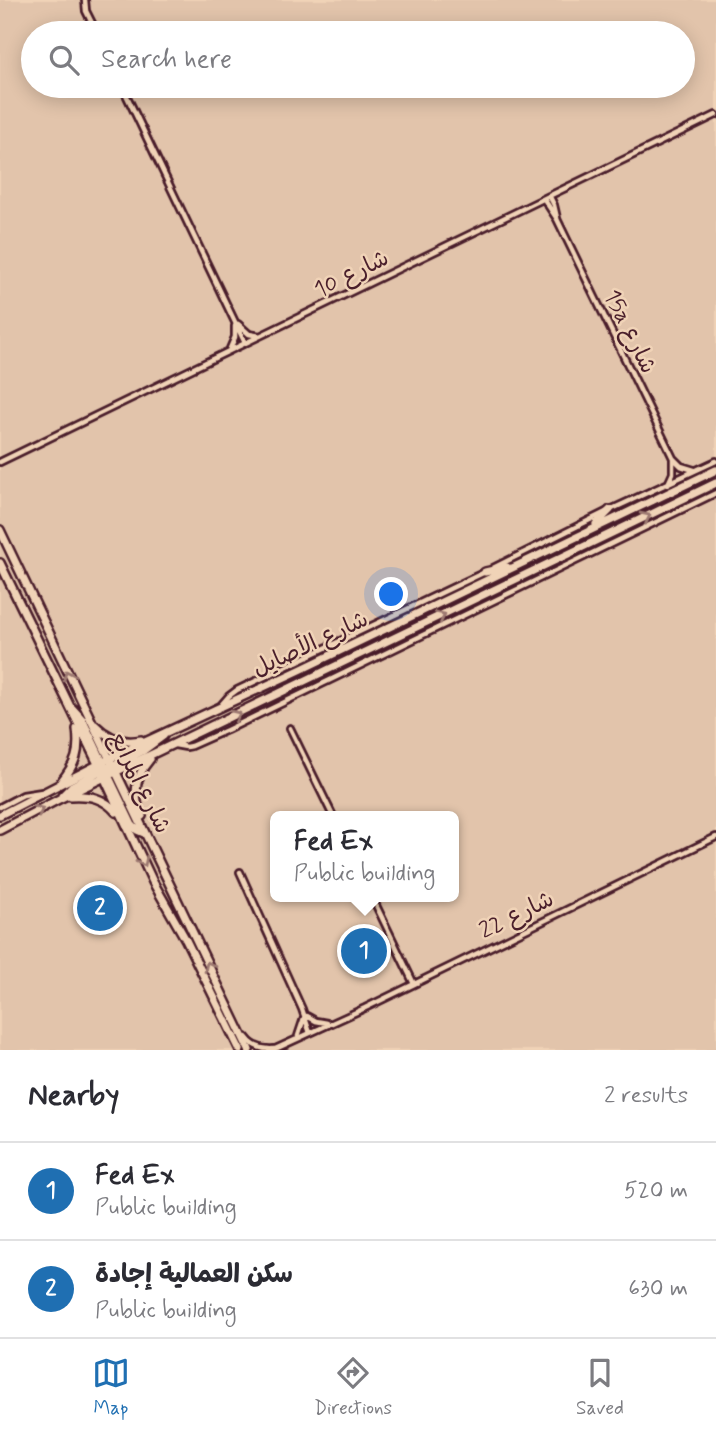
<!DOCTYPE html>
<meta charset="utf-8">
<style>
:root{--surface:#fff;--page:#f2f2f3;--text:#2b2b33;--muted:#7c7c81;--line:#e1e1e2;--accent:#1f6fb2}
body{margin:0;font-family:Mynerve,"Playpen Sans Arabic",sans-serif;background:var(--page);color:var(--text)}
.you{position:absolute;left:392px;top:595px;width:24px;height:24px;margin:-18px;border:5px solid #fff;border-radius:50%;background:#1a73e8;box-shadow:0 0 0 10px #1a73e833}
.badge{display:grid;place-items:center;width:46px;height:46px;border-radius:50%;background:var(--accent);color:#fff;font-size:23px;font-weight:700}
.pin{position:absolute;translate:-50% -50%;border:4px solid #fff;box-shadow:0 2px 7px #0006}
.popup{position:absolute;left:270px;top:811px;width:189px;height:91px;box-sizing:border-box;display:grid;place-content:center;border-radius:10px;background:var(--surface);filter:drop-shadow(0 2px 5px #0005);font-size:23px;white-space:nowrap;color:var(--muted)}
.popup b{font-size:26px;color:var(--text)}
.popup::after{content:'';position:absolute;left:50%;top:100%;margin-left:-14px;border:14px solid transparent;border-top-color:var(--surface)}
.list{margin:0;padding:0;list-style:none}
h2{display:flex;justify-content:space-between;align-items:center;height:91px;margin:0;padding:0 28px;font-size:30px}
h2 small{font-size:23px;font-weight:400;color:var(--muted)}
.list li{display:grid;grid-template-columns:46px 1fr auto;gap:21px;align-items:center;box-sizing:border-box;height:98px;padding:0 28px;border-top:2px solid var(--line)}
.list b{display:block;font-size:26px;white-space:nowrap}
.list p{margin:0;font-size:23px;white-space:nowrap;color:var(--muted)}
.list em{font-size:23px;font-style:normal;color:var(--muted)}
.icon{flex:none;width:38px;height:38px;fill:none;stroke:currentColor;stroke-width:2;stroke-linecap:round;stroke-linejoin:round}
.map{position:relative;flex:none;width:716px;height:1050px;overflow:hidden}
.search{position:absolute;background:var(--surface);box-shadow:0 4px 18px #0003;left:21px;right:21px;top:21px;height:77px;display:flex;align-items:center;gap:18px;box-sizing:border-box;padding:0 24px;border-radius:38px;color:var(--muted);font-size:26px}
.sheet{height:287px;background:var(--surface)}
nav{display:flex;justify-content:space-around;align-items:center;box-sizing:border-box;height:98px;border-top:2px solid var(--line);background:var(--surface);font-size:19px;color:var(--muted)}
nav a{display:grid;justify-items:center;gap:4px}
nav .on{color:var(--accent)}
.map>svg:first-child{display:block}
.built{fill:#e2c4ab;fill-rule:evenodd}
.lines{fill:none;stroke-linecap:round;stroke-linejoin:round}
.minor-casing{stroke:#4a1f2b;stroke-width:10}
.secondary-casing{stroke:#4a1f2b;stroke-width:12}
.minor{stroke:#f0d3b7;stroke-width:4.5}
.secondary{stroke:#f0d3b7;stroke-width:7}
.oneway{stroke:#9d7971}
.labels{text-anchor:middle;stroke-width:5;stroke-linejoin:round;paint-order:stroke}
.street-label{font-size:23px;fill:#4a1f2b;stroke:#f0d3b7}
</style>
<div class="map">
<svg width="716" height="1050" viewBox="0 0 716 1050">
<rect width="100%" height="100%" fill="#f0d3b7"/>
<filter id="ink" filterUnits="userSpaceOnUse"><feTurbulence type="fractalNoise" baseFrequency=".0143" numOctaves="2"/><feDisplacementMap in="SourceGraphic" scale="14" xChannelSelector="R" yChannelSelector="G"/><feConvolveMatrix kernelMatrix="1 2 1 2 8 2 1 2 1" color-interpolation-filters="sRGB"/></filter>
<g filter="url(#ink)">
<path class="built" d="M0,0h716v1050h-716zM33,33h650v53h-650zM275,816h178v81h-178z"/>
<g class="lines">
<defs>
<path id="minor" d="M85,0l1,11 11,22
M122,86l123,257
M550,197l4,8 3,13
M544,199l13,20 116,239 8,8 13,4
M238,324l11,10 11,2
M229,351l6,-14v-11
M0,462l716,-347
M668,484l5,-11v-14
M493,568l117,-58 106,-49
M222,704l7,-8 8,-6 248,-118
M290,728l43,88
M175,745l11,2 5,-1 36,-16 489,-237
M0,807l23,-12 19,-3
M240,872l62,137 8,24
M372,897l42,87
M307,1016l9,5 11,2
M298,1036l6,-18
M246,1037c7,10 16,13 28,12
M273,1050l92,-42 351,-171"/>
<path id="secondary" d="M596,524l14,-14
M0,530l249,520
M0,563l98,201 55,118 33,58 54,110
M485,572l22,-5
M72,708l10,11 22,46 4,4 6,4
M95,725c13,13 28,19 46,15
M110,767l34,-17 19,-14
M107,773l25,52 5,5 7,3
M61,782c15,-19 19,-29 16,-53
M62,796l10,-10 32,-17
M71,796c19,-1 33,2 45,16
M0,815l115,-59 185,-86 416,-200
M142,816c-10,-20 -7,-40 8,-57
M0,830l61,-32 655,-315"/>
</defs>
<use href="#minor" class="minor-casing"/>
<use href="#secondary" class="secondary-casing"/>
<use href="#minor" class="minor"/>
<use href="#secondary" class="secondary"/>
</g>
<defs><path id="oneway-chevron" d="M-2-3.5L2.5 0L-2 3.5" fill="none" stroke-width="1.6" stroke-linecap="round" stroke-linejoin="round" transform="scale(1.75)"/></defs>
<g class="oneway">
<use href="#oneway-chevron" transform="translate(646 517) rotate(-26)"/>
<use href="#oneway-chevron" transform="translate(441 616) rotate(-26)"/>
<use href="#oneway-chevron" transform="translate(68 675) rotate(-115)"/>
<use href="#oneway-chevron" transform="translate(236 715) rotate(-25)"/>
<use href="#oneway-chevron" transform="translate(39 810) rotate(-27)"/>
<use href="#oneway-chevron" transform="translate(143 862) rotate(64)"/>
<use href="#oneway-chevron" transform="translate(209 966) rotate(-116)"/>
</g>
</g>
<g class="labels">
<g class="street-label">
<text transform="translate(351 273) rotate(-26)" y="8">شارع 10</text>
<text transform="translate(631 331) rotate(64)" y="8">15a شارع</text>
<text transform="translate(310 643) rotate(-25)" y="8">شارع الأصايل</text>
<text transform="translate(141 782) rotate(64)" y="8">شارع المرابع</text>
<text transform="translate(516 914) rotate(-26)" y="8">شارع 22</text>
</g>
</g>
</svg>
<div class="you"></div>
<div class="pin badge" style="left:364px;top:951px">1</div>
<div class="popup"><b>Fed Ex</b>Public building</div>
<div class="pin badge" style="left:100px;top:908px">2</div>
<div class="search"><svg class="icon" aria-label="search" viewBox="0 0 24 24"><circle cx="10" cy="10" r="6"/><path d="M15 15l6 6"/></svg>Search here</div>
</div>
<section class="sheet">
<h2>Nearby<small>2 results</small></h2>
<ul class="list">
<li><span class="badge">1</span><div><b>Fed Ex</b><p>Public building</p></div><em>520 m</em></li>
<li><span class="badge">2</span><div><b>سكن العمالية إجادة</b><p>Public building</p></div><em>630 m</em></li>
</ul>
</section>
<nav>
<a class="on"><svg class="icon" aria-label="map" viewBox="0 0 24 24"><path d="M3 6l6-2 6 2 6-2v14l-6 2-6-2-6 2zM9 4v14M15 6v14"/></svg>Map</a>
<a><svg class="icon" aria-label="directions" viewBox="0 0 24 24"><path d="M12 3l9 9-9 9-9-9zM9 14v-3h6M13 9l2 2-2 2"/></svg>Directions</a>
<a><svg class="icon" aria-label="saved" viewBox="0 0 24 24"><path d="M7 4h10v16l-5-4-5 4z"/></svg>Saved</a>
</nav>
